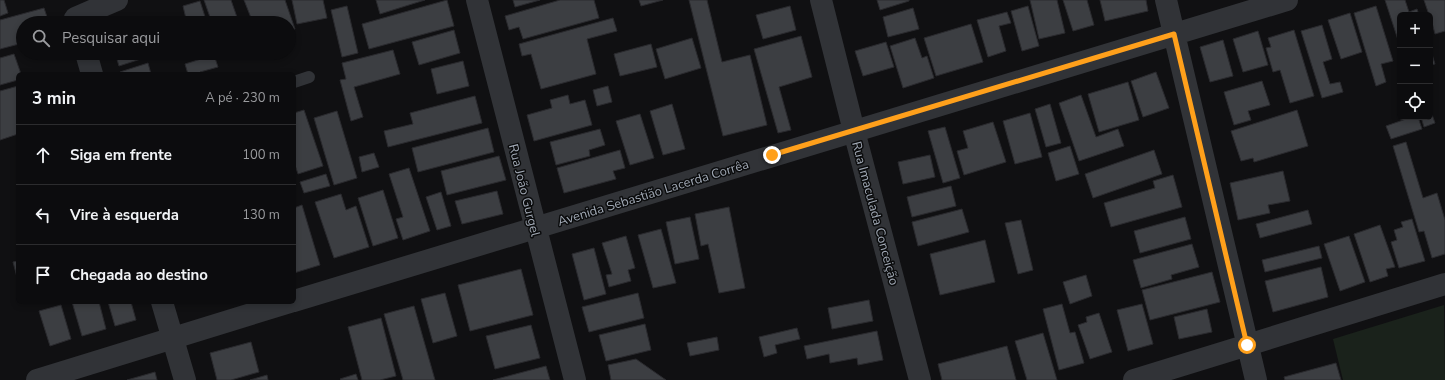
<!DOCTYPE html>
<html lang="pt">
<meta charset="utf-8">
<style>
:root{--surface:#0c0c0e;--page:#151517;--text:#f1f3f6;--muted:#9a9b9e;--line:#2c2c2e}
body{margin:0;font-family:"Nunito Sans",sans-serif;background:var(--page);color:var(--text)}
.controls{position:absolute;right:12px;top:12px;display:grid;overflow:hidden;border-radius:6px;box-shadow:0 2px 6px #0003}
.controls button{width:36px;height:36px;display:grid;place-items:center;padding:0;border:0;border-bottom:1px solid var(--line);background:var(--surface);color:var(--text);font:20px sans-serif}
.stop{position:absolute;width:12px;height:12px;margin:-9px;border:3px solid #ffa01b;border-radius:50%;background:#fff}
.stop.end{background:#ffa01b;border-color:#fff;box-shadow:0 1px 4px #0008}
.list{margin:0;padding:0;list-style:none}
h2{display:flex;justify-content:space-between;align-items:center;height:52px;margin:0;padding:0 16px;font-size:17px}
h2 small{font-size:13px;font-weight:400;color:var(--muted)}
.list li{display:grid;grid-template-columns:26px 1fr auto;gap:12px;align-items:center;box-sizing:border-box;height:60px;padding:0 16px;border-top:1px solid var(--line)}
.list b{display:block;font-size:15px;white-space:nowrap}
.list em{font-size:13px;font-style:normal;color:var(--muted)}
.icon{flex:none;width:22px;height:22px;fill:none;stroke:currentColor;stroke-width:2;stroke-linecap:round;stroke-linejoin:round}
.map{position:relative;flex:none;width:1445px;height:380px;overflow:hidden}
.search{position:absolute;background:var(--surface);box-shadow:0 2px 6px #0003;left:16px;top:16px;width:280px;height:44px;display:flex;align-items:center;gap:10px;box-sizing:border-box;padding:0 14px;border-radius:22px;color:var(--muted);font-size:15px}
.panel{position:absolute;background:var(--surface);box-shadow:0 2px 6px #0003;left:16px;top:72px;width:280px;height:232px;border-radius:6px}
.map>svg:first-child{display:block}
.green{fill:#1a221b}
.building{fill:#3c3e42;stroke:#2a2a2e}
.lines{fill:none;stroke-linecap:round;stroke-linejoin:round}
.service{stroke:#313337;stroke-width:12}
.minor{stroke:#313337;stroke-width:22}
.route{stroke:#ffa01b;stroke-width:5}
.labels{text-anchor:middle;stroke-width:3;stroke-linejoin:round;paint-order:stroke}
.street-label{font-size:13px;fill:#a0a8b4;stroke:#0b0c0d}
</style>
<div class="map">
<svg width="1445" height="380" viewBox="0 0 1445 380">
<rect width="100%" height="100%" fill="#101012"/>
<path class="green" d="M1444,305l1,75h-102l-10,-41z"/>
<path class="building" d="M0,0h4l4,13 -8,3z
M204,0h27l8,23h-27z
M244,0h41l10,29 -6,2v-8h-36z
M292,0h31l4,18 -30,6z
M376,0h49l-45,14z
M447,0l7,26 -85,23 -7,-25z
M513,0h27l-25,7z
M560,0h34l5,18 -76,21 -4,-12 -10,3 -4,-14z
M639,0h24l-22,6z
M689,0h18l15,62 28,-7 17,70 -44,11z
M877,0h32v1l-29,9z
M1030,0h27l8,33 -26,6z
M1063,0h24l7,25 -21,6z
M1100,0h46l2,11 -43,10z
M1385,0h20l4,12 8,-3 2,6h-19v31z
M1424,0h21v31l-10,3 -5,-19h-1z
M200,1l7,22h-20l-4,-17z
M347,6l11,47 -16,4 -11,-47z
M790,6l6,24 -33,9 -7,-24z
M1028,6l11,40 -17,5 -11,-40z
M1376,6l17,55 -12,3 5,18 -10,4 -22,-73z
M44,8l5,15h-26v20l-23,6v-29z
M913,8l6,21 -31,8 -5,-20z
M1007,12l4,11 -12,3 7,25 -18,6 -11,-37z
M1350,13l12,39 -21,7 -13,-39z
M613,18l4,13 -30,8 9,35 -55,15 -10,-35 -9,2 -3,-12z
M138,20l1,3h-11z
M971,24l12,38 -47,14 -12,-38z
M1322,25l10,34 -9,3 7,22 10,-2 3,10 -21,6 -21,-67z
M454,30l6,23 -41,12 -7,-23z
M1294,30l20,66 -24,7 -10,-33 -7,2 -7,-24 5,-1 -3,-9z
M1258,31l10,34 -25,7 -10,-33z
M801,36l11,41 -33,10 12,43 -13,3 -24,-84z
M692,38l9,30 -36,11 -9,-30z
M915,38l7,20 5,-2 7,22 -31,10 -13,-42z
M1223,40l10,36 -23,6 -10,-35z
M886,42l8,25 -31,9 -8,-25z
M651,44l6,23 -37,9 -6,-22z
M1430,48l5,16 -5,1z
M393,50l7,24 -46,13 9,30 -12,4 -11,-41 6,-1 -4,-16z
M110,53h36l1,4 -28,9 -3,-10 -5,1z
M191,53h23l-21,6z
M14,54l7,20h-3v6l-18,5v-27z
M214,55l4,12 -18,5 1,2h-13l-3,-10z
M463,61l6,25 -32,8 -6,-25z
M148,63l3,11h-30l-1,-2z
M1156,72l13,36 -26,9 -12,-36z
M1262,81l8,24 -22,6 3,9 -17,5 -10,-33z
M1128,82l11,38 -40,12 -11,-38z
M18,86v48l-18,6v-49z
M608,86l4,16 -15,4 -4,-16z
M568,95l2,9 15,-4 7,25 -58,16 -7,-26 25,-7 -2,-8z
M1081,95l15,42 22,-8 6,17 -45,15 -20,-58z
M475,96l7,27 -94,24 -4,-16 29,-7 -3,-11z
M672,104l13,45 -22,6 -13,-44z
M1050,104l11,39 -15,4 -11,-38z
M1430,109l5,14 -11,4 -3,-10h9z
M304,110l19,56 -25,8 -4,-12v-49z
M1297,110l11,36 -54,16 -1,-4 -12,3 -10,-30z
M337,111l20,67 -23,7 -20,-67z
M1030,113l12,44 -27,7 -12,-43z
M640,114l14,44 -24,7 -14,-44z
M1412,117h6l4,12 -31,10 -5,-13z
M993,122l13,40 -42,13 -7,-24 11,-3 -5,-17z
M945,127l15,51 -17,5 -15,-52z
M488,128l6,24 -76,20 -6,-24z
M600,129l5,16 -16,5 1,6 -34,9 -6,-23z
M1406,142l17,56 14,-5 8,27v34l-13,4 -8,-27 -5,1 -26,-86z
M1070,146l9,28 -23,7 -8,-28z
M620,150l5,18 -12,3 3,8 -52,14 -7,-25z
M1154,150l8,24 -69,24 -8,-24z
M374,153l5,14 -17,5 -3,-15z
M930,155l5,22 -32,7 -5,-22z
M499,156l7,24 -59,15 -6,-24z
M409,168l21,63 -27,9 -7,-21 7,-2 -14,-43z
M1283,171l7,30 -22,4 2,8 -32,7 -8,-37z
M326,174l4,12 -26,7 -4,-11z
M1173,175l9,32 -71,20 -7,-24 51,-15 -2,-7z
M951,186l5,20 -44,11 -5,-20z
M383,190l15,48 -25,8 -15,-48z
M497,191l6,23 -41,10 -7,-23z
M441,192l10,34 -14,4 -11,-33z
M341,194l5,16 10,-4 13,41 -35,11 -19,-56z
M302,205l18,60 -26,8v-65z
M729,207l16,81 -26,5 -11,-49 -7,2 -6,-32z
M962,209l7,23 -51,14 -6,-24z
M1308,210l4,14 -52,14 -4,-14z
M690,217l9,42 -24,5 -9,-42z
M1185,217l6,22 -51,14 -6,-22z
M1412,219l13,42 -26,7 -8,-26 6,-2 -3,-10 9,-3 -2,-5z
M1021,220l12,50 -15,4 -13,-51z
M1380,225l15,42 -9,2 2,7 -18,6 -16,-48z
M661,229l15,54 -23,5 -15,-53z
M626,236l9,32 -7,2 3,11 -22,6 -3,-12 6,-1 -10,-31z
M1349,236l16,46 -25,9 -16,-47z
M985,240l10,42 -55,13 -10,-41z
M1192,244l7,23 -28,8 1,4 -31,9 -8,-28z
M1319,246l3,12 -57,14 -3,-12z
M594,248l12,46 -22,6 -12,-46z
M18,261v20l-5,-19z
M1321,267l7,30 -55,15 -8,-31z
M521,269l12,46 -63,16 -12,-46z
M1212,272l8,30 -70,18 -8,-30z
M1086,275l6,21 -22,8 -7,-22z
M445,293l12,43 -24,7 -12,-44z
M638,293l6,25 -55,14 -7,-25z
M869,300l4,21 -41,8 -4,-21z
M72,302h27l7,27 -24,7z
M108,302h23l5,18 -21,6z
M1062,304l8,29 5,-1 9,31 -25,7 -16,-61z
M1142,304l11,40 -25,7 -11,-41z
M61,305l10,34 -21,7 -11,-35z
M414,306l21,74h-32l-19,-66z
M1207,309l5,23 -33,7 -5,-22z
M1099,313l13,39 -22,7 -12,-34 9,-3 -1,-5z
M381,318l15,58 -16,4h-18l-14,-53z
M645,324l6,26 -45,11 -7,-26z
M531,325l9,33 -45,11 -9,-33z
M797,328l3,11 -25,6 2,8 -13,4 -5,-20z
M877,331l6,29 -25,5 -1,-7 -27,5 -1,-9 -22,5 -3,-13z
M1043,333l14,47h-30l-12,-39z
M717,337l2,13 -29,6 -3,-13z
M251,342l8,30 -28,8h-14l-7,-27z
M1007,346l9,34h-74l-4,-16z
M636,359l30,21h-55l-3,-15z
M1336,363l5,17h-56l-1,-3z
M546,366l4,14h-57z
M155,372l2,8h-30z
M356,374l2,6h-17l-1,-1z
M267,375l1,5h-18z"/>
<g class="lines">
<path class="service" d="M294,82l15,-5"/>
<path class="minor" d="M477,0l98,380
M821,0l33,131 66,249
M1166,0l90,380
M75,18l42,-18
M86,53l6,21
M294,301l993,-301
M162,302l23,78
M37,380l253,-78
M1134,380l311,-96"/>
</g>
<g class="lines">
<path class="route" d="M772,155l402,-121 73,311"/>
</g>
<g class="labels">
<g class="street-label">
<text transform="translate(525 190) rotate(76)" y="5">Rua João Gurgel</text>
<text transform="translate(653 192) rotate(-17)" y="5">Avenida Sebastião Lacerda Corrêa</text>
<text transform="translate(876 213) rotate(75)" y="5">Rua Imaculada Conceição</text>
</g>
</g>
</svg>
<div class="controls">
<button>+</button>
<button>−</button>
<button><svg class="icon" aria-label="locate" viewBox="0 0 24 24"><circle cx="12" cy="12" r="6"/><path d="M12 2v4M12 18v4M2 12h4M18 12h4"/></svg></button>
</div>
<div class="stop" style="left:1247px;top:345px"></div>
<div class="stop end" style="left:772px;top:155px"></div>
<div class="search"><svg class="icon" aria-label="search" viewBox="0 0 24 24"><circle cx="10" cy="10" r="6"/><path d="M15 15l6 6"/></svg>Pesquisar aqui</div>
<section class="panel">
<h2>3 min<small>A pé · 230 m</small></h2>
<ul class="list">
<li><svg class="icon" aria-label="ahead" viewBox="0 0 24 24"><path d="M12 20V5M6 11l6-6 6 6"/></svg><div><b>Siga em frente</b></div><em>100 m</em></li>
<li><svg class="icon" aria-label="left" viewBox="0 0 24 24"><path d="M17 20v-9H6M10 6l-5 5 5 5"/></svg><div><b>Vire à esquerda</b></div><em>130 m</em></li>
<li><svg class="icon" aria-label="arrive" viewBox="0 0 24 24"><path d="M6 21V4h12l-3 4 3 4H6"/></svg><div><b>Chegada ao destino</b></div></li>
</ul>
</section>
</div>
